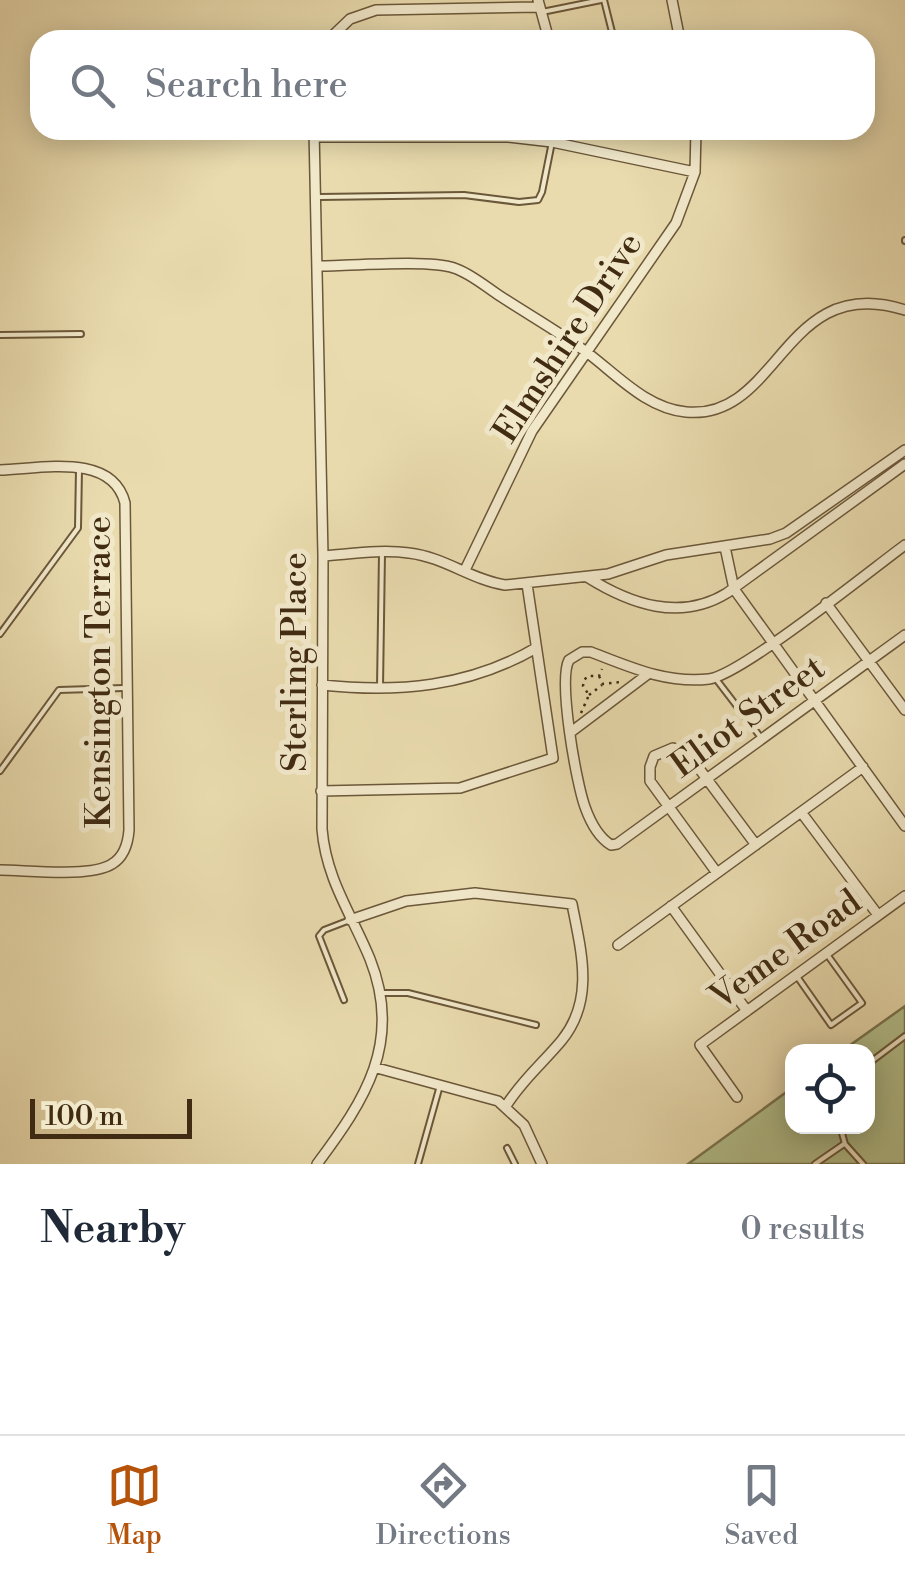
<!DOCTYPE html>
<style>
:root{--surface:#fff;--page:#f2f2f3;--text:#1f2937;--muted:#747a83;--line:#e0e1e3;--accent:#b45309}
body{margin:0;font-family:"Libre Bodoni",serif;background:var(--page);color:var(--text)}
.controls{position:absolute;right:30px;bottom:30px;display:grid;overflow:hidden;border-radius:20px;box-shadow:0 5px 25px #0003}
.controls button{width:90px;height:90px;display:grid;place-items:center;padding:0;border:0;border-bottom:2px solid var(--line);background:var(--surface);color:var(--text);font:50px sans-serif}
.scale{position:absolute;left:30px;bottom:25px;width:162px;box-sizing:border-box;padding-left:10px;border:5px solid #412b12;border-top:0;font-size:28px;line-height:35px;white-space:nowrap;color:#412b12;-webkit-text-stroke:8px #f1e8ca;paint-order:stroke}
.list{margin:0;padding:0;list-style:none}
h2{display:flex;justify-content:space-between;align-items:center;height:130px;margin:0;padding:0 40px;font-size:42px}
h2 small{font-size:32px;font-weight:400;color:var(--muted)}
.icon{flex:none;width:55px;height:55px;fill:none;stroke:currentColor;stroke-width:2;stroke-linecap:round;stroke-linejoin:round}
.map{position:relative;flex:none;width:905px;height:1164px;overflow:hidden}
.search{position:absolute;background:var(--surface);box-shadow:0 5px 25px #0003;left:30px;right:30px;top:30px;height:110px;display:flex;align-items:center;gap:25px;box-sizing:border-box;padding:0 35px;border-radius:30px;color:var(--muted);font-size:38px}
.sheet{height:270px;background:var(--surface)}
nav{display:flex;justify-content:space-around;align-items:center;box-sizing:border-box;height:140px;border-top:2px solid var(--line);background:var(--surface);font-size:28px;color:var(--muted)}
nav a{display:grid;justify-items:center;gap:5px}
nav .on{color:var(--accent)}
.map>svg:first-child{display:block}
.green{fill:#b3c18d;stroke:#7a7650;stroke-width:2.5}
.lines{fill:none;stroke-linecap:round;stroke-linejoin:round}
.lane-casing{stroke:#6b5739;stroke-width:8}
.street-casing{stroke:#6b5739;stroke-width:12}
.path{stroke:#412b12;stroke-width:2.5;stroke-dasharray:2.5 5;stroke-linecap:butt}
.lane{stroke:#f1e8ca;stroke-width:4}
.street{stroke:#f1e8ca;stroke-width:9}
.labels{text-anchor:middle;stroke-width:10;stroke-linejoin:round;paint-order:stroke}
.street-label{font-size:35px;fill:#412b12;stroke:#f1e8ca}
</style>
<div class="map">
<svg width="905" height="1164" viewBox="0 0 905 1164">
<rect width="100%" height="100%" fill="#e9dbae"/>
<filter id="stains"><feTurbulence type="fractalNoise" baseFrequency=".002" numOctaves="4"/><feColorMatrix values="0 0 0 0 .2 0 0 0 0 .09 0 0 0 0 .02 0 0 0 .5 -.17"/></filter>
<radialGradient id="worn" r=".72"><stop offset=".6" stop-color="#630" stop-opacity="0"/><stop offset="1" stop-color="#630" stop-opacity=".3"/></radialGradient>
<path class="green" d="M905,1006v158h-217l104,-76v38h76v-74l-26,-1z"/>
<g class="lines">
<defs>
<path id="lane" d="M604,0l8,32
M542,12l59,-12
M319,197l145,-2 55,7 19,-2 4,-8 10,-50
M905,240v1
M0,335l81,-1
M0,634l78,-106 1,-59
M716,679l46,60
M380,687l2,-134
M0,771l59,-81 65,-2
M796,975l35,50 31,-22 -36,-50
M380,993h28l128,32
M344,1000l-25,-64 5,-6 26,-10
M868,1064l37,-28
M840,1126l5,18 18,20
M507,1148l8,16
M418,1164l21,-75
M815,1164l29,-20"/>
<path id="street" d="M538,0l11,40
M672,0l8,40
M328,40l22,-21 26,-9 163,-3
M314,130l9,426 -1,273c4,50 30,86 48,130 33,83 -5,141 -53,205
M315,137h193l44,5 143,30
M317,266c31,0 112,-7 137,2 16,5 32,19 46,28 29,19 61,37 89,58 30,23 58,54 97,58 94,9 97,-141 219,-102
M0,470c40,-1 112,-18 125,33l4,327c-1,13 -5,27 -17,34 -22,14 -85,6 -112,6
M905,545c-34,25 -164,130 -196,134 -42,5 -79,-12 -118,-27h-9l-13,8c-11,20 7,122 16,147 5,14 13,30 26,38l6,-1 288,-209
M725,547l9,42 171,237
M323,556c28,-2 58,-7 86,-3 35,4 63,27 96,32l103,-11 58,-19 104,-16 16,-6 119,-83
M465,570l67,-139 144,-208 19,-51 1,-42
M587,577c43,27 93,45 140,16l178,-129
M826,603l79,107
M322,685c76,8 147,2 214,-37
M571,732l77,-58
M321,791l139,-3 93,-30 -26,-174
M801,812l77,103
M717,873l-67,-92v-14l4,-11 19,-8 16,7 67,90
M671,906l76,105
M350,920l56,-19 69,-8 97,11c9,47 23,95 -10,136 -19,23 -40,40 -56,66
M618,945l245,-178
M377,1068l121,33 26,24 18,39
M737,1097l-37,-52 205,-149"/>
</defs>
<use href="#lane" class="lane-casing"/>
<use href="#street" class="street-casing"/>
<path class="path" d="M599,676l4,8 17,-2
M589,695l13,-10
M581,713l8,-18 -6,-9 1,-6 4,-4h11l3,-7"/>
<use href="#lane" class="lane"/>
<use href="#street" class="street"/>
</g>
<g class="labels">
<g class="street-label">
<text transform="translate(567 337) rotate(-57)" y="12">Elmshire Drive</text>
<text transform="translate(294 662) rotate(-90)" y="12">Sterling Place</text>
<text transform="translate(98 672) rotate(-90)" y="12">Kensington Terrace</text>
<text transform="translate(747 716) rotate(-36)" y="12">Eliot Street</text>
<text transform="translate(785 949) rotate(-36)" y="12">Veme Road</text>
</g>
</g>
<rect width="100%" height="100%" filter="url(#stains)"/>
<rect width="100%" height="100%" fill="url(#worn)"/>
</svg>
<div class="controls">
<button><svg class="icon" aria-label="locate" viewBox="0 0 24 24"><circle cx="12" cy="12" r="6"/><path d="M12 2v4M12 18v4M2 12h4M18 12h4"/></svg></button>
</div>
<div class="scale">100 m</div>
<div class="search"><svg class="icon" aria-label="search" viewBox="0 0 24 24"><circle cx="10" cy="10" r="6"/><path d="M15 15l6 6"/></svg>Search here</div>
</div>
<section class="sheet">
<h2>Nearby<small>0 results</small></h2>
<ul class="list">
</ul>
</section>
<nav>
<a class="on"><svg class="icon" aria-label="map" viewBox="0 0 24 24"><path d="M3 6l6-2 6 2 6-2v14l-6 2-6-2-6 2zM9 4v14M15 6v14"/></svg>Map</a>
<a><svg class="icon" aria-label="directions" viewBox="0 0 24 24"><path d="M12 3l9 9-9 9-9-9zM9 14v-3h6M13 9l2 2-2 2"/></svg>Directions</a>
<a><svg class="icon" aria-label="saved" viewBox="0 0 24 24"><path d="M7 4h10v16l-5-4-5 4z"/></svg>Saved</a>
</nav>
